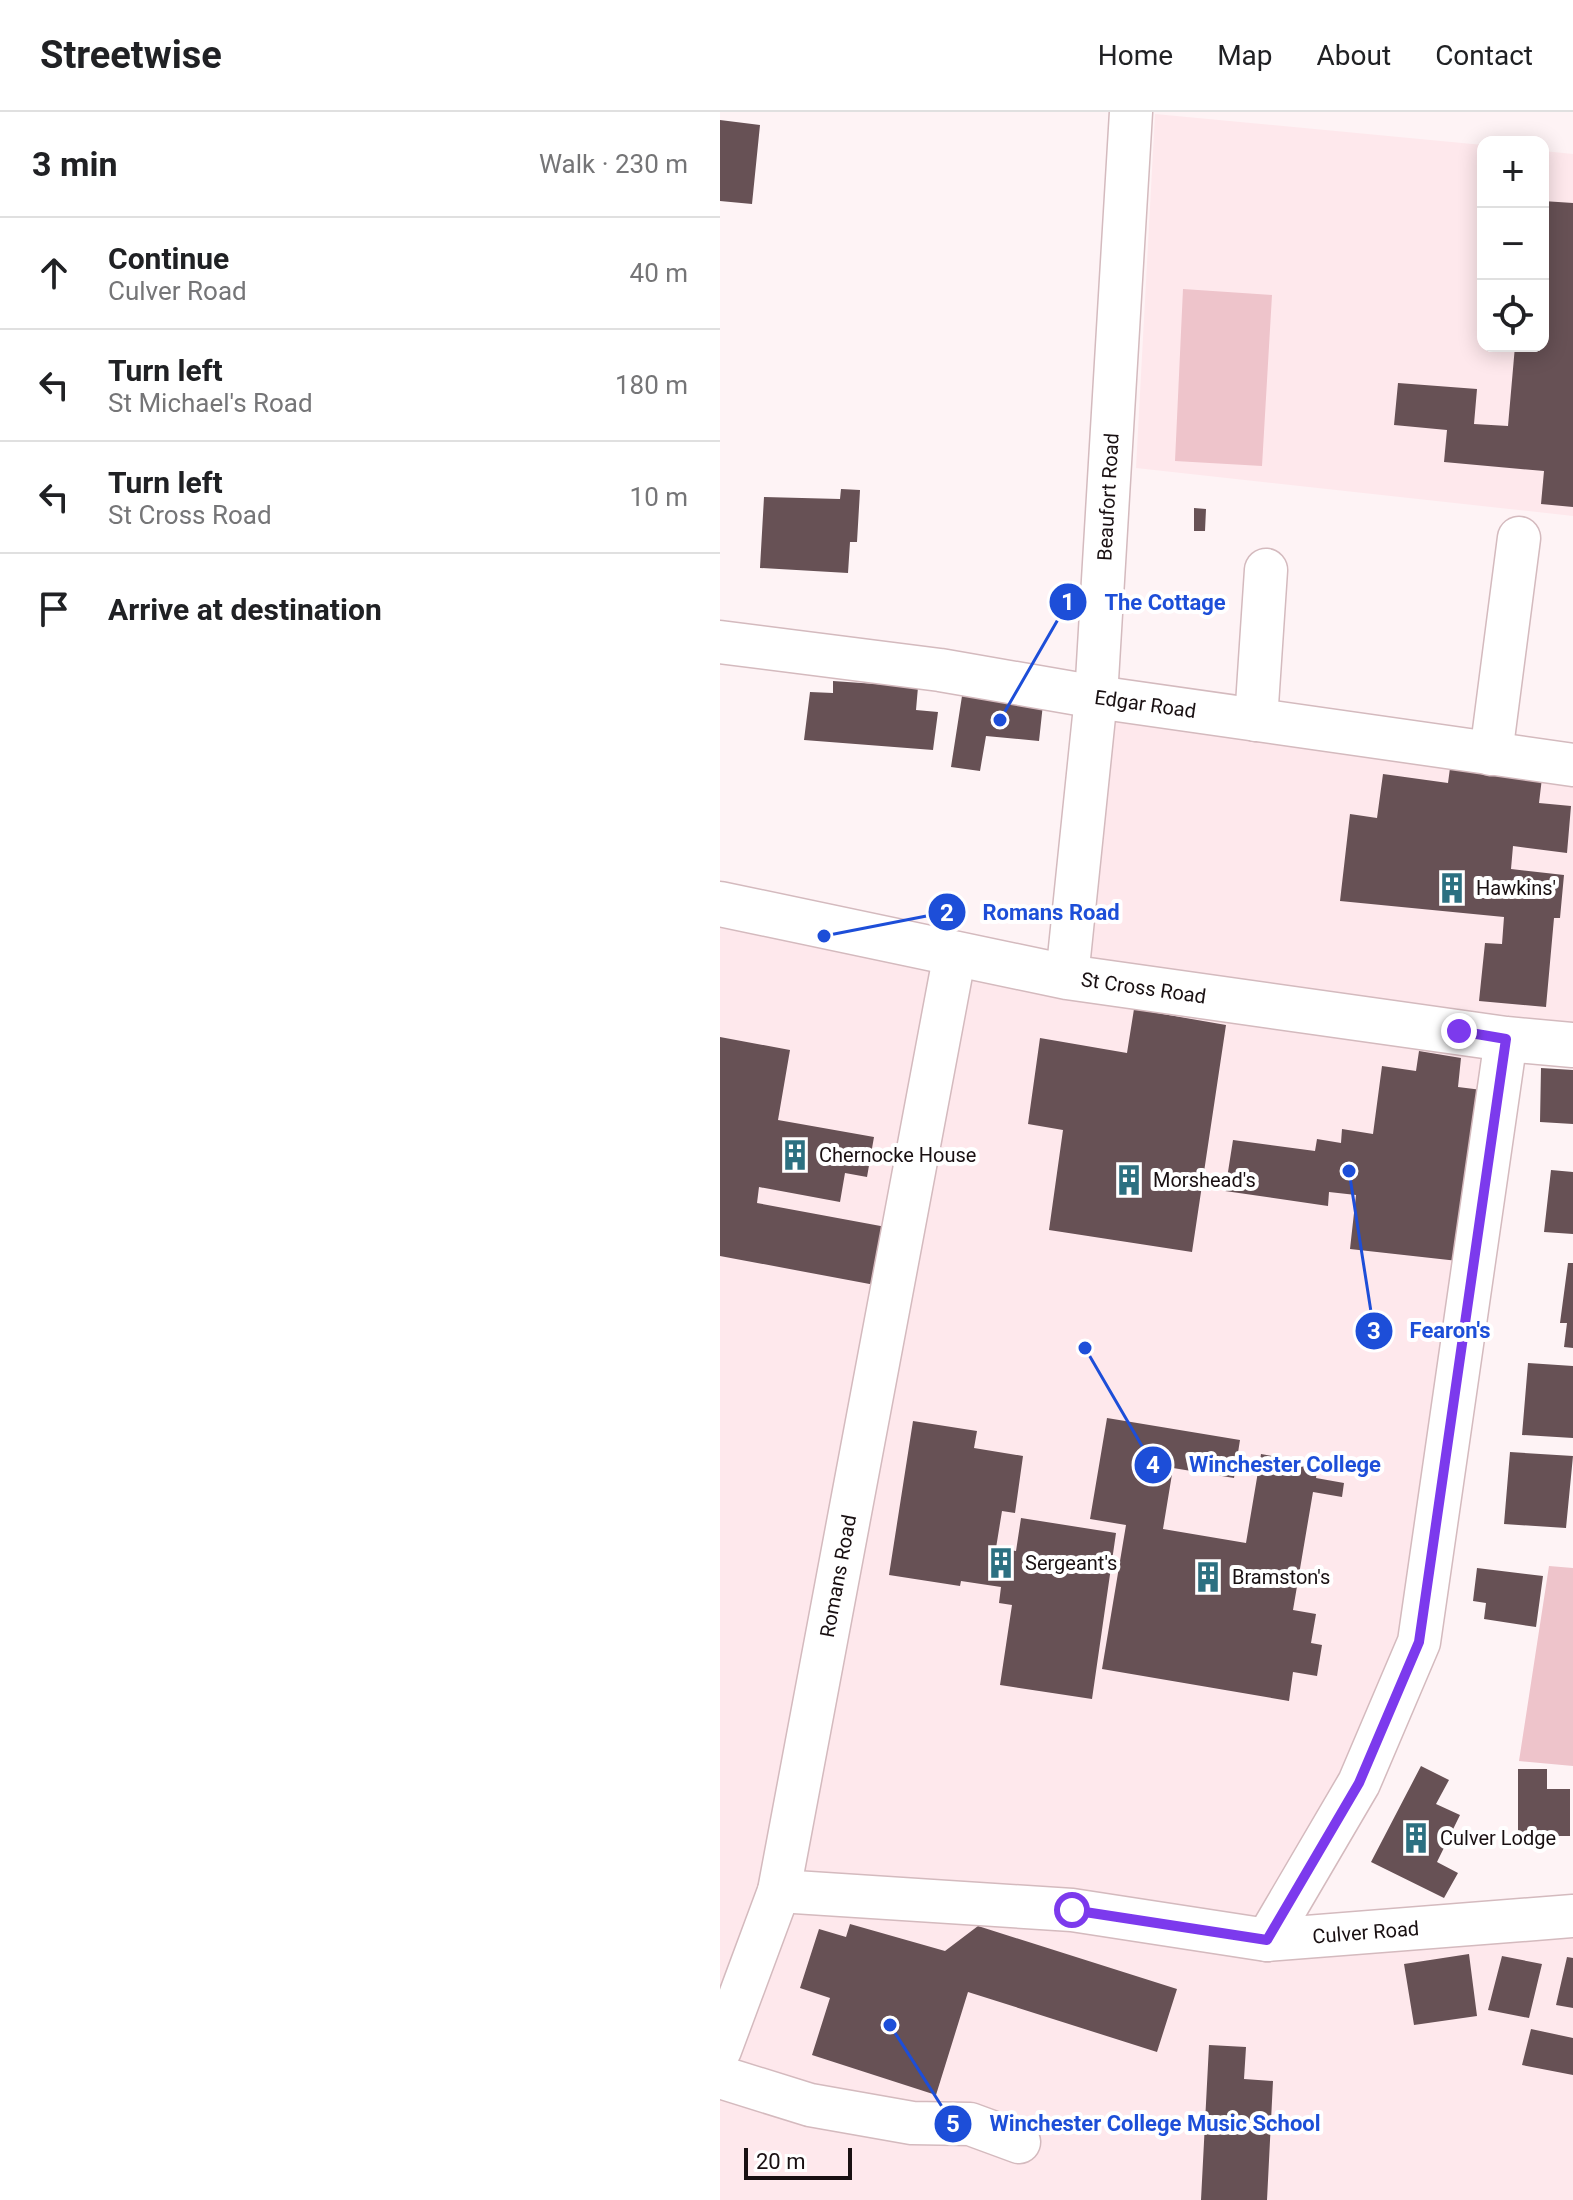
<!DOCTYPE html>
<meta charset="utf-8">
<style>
:root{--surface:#fff;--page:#f2f2f2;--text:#202124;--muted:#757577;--line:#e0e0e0}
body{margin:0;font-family:Roboto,sans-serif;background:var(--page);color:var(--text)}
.controls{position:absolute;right:24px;top:24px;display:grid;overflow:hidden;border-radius:16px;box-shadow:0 4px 20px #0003}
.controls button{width:72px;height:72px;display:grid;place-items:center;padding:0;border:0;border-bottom:2px solid var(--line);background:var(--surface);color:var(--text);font:40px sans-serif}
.scale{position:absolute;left:24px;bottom:20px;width:108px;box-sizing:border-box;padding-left:8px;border:4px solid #191012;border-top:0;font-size:22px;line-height:28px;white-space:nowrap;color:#191012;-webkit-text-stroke:6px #fff;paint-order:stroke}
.stop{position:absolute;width:24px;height:24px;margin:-18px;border:6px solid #7c3aed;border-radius:50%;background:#fff}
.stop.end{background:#7c3aed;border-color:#fff;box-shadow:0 2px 8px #0008}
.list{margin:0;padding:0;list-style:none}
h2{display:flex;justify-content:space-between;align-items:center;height:104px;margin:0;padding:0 32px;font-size:34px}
h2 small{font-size:26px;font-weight:400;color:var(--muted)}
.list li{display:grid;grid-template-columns:52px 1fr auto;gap:24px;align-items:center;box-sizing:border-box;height:112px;padding:0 32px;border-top:2px solid var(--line)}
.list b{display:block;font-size:30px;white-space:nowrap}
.list p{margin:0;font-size:26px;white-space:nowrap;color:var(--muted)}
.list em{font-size:26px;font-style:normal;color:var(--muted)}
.icon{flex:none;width:44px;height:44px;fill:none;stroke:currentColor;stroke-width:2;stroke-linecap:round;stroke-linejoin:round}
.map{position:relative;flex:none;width:853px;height:2088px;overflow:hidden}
header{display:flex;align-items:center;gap:48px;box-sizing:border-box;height:112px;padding:0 40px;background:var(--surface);border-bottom:2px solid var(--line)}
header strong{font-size:38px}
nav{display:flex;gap:44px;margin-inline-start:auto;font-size:28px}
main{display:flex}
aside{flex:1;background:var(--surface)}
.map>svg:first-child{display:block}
.built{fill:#fee8ec}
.green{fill:#eec4cb}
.building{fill:#675155}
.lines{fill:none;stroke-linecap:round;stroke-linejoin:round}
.minor-casing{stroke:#d4babe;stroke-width:45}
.major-casing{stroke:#d4babe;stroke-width:47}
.minor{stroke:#fff;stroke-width:42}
.major{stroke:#fff;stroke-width:44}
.route{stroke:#7c3aed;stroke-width:10}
.labels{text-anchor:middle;stroke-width:8;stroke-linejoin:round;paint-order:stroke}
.street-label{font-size:20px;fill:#191012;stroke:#fff}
.poi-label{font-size:20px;fill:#191012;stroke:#fff;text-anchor:start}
.leader{fill:none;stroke:#1d4ed8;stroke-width:3}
.callout-dot{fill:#1d4ed8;stroke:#fff;stroke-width:3}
.mark-label{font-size:24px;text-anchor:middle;font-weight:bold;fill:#fff}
.callout-label{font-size:22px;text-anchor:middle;font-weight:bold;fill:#1d4ed8;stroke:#fff;stroke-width:8;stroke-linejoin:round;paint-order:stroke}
</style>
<header>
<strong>Streetwise</strong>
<nav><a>Home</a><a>Map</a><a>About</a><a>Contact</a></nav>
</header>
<main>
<aside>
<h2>3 min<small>Walk · 230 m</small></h2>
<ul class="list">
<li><svg class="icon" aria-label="ahead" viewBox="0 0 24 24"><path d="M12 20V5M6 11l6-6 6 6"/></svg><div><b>Continue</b><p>Culver Road</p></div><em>40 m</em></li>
<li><svg class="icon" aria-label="left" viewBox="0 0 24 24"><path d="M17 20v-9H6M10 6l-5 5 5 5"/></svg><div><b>Turn left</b><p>St Michael's Road</p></div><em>180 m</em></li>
<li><svg class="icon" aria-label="left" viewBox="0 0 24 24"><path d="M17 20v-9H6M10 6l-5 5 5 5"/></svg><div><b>Turn left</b><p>St Cross Road</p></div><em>10 m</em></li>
<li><svg class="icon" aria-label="arrive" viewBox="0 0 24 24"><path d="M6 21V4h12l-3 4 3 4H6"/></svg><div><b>Arrive at destination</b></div></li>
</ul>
</aside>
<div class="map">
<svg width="853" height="2088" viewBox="0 0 853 2088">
<rect width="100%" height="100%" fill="#fef3f5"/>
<path class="built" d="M435,2l328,31v201h60v-195l30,3v362l-437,-48z
M395,602l458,69v241l-488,-65z
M0,811l773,134 -86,581 -59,141 -100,166 325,-22v277h-853z"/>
<path class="green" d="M463,177l89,6 -10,171 -87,-5z
M829,1454l24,2v198l-54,-5z"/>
<path class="building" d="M0,8l40,5 -8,79 -32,-3z
M823,89l30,2v304l-32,-3 3,-33 -100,-9 3,-32 -53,-5 4,-42 79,6 -3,35 34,2 7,-80h28z
M121,377l19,1 -3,52h-7l-2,31 -88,-5 4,-71 76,2z
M474,396l12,1 -1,22h-11z
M113,569l85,6 -2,23 22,2 -5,38 -129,-10 6,-48 23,1z
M242,584l81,8 -4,37 -53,-5 -6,35 -29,-4z
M730,656l92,10 -3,25 32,3 -4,47 -54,-7 -2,23 53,6 -4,43h-6l-8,89 -67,-6 6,-58 17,1 2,-27 -164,-16 10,-87 27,4 6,-44 65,9z
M414,897l92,16 -34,227 -143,-22 14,-100 -35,-6 12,-86 87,15z
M0,925l70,13 -12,70 96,17 -7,40 -22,-4 -5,29 -81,-15 -2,16 129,24 -11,58 -155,-29z
M699,939l42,7 -3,29 24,3 -24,171 -108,-12 6,-54 -27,-3 -1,14 -103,-15 8,-51 82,11 2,-12 24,4 1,-14 31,5 9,-68 34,5z
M821,956l32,2v54l-33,-2z
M831,1058l22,2v62l-29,-2z
M848,1151h5v85l-9,-1 3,-24h-7z
M808,1251l45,3v72l-51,-3z
M387,1306l133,22 -6,38 -61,-10 -10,61 83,14 15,-89 57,10 -2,14 28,5 -2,14 -29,-5 -20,118 23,4 -5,29 11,2 -5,31 -24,-4 -4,29 -187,-32 24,-144 -36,-6z
M193,1309l64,10 -3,17 49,8 -8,57 -13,-2 -6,37 20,3 5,-33 95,15 -24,166 -92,-14 12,-80 -13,-2 2,-16 -40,-6 -1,5 -71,-11z
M790,1340l63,4 -7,72 -62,-4z
M757,1456l66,8 -7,51 -52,-8 2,-16 -13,-2z
M701,1654l28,14 -13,24 24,11 -23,47 21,11 -14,25 -73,-36z
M798,1657h29v20h23v47h-33l-1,10 -18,-1z
M130,1812l95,27 33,-25 199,63 -20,63 -189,-60 -32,103 -124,-40 18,-57 -30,-10 19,-59 27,8z
M749,1842l8,62 -63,9 -10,-61z
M782,1844l40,8 -13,54 -41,-8z
M847,1845l6,1v50l-17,-3z
M811,1917l42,9v37l-51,-10z
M489,1933l37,2 -2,32 29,2 -6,119h-66z"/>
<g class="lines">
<defs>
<g id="minor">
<path id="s1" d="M0,530l220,28 156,27 477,68"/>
<path d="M536,608l10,-150"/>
<path d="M771,642l28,-216"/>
<path id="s2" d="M347,865l29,-280 35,-585"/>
<path id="s3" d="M59,1779l293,19 195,30 306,-24"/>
<path d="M547,1828l92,-157 60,-141 87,-603"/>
<path id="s4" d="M0,1938l59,-159 176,-938"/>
<path d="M0,1965l90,28 102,18 58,1 49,18"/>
</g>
<g id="major">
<path id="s5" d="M0,792l347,73 439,62 67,6"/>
</g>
</defs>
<use href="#minor" class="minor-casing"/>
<use href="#major" class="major-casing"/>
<use href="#minor" class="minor"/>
<use href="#major" class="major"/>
</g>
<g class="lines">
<path class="route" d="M352,1798l195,30 92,-157 60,-141 87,-603 -47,-8"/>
</g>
<defs>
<symbol id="building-bare" viewBox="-9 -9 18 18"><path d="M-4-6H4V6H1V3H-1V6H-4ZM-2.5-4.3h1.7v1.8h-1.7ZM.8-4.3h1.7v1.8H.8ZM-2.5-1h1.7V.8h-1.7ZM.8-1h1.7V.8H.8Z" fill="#2c7081" stroke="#fff" stroke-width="2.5" paint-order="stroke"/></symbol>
</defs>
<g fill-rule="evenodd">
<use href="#building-bare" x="710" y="754" width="44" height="44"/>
<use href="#building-bare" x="53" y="1021" width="44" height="44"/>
<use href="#building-bare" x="387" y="1046" width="44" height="44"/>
<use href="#building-bare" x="259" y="1429" width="44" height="44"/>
<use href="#building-bare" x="466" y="1443" width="44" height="44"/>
<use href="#building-bare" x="674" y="1704" width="44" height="44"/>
</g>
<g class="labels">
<g class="street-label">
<text dy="7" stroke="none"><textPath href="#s2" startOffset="482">Beaufort Road</textPath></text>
<text dy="7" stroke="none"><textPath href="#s1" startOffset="430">Edgar Road</textPath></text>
<text dy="7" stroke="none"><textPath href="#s5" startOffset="432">St Cross Road</textPath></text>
<text dy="7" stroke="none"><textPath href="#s4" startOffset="490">Romans Road</textPath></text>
<text dy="7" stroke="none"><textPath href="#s3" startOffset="590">Culver Road</textPath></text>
</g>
<g class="poi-label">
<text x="756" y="783">Hawkins'</text>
<text x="99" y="1050">Chernocke House</text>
<text x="433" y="1075">Morshead's</text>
<text x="305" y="1458">Sergeant's</text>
<text x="512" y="1472">Bramston's</text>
<text x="720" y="1733">Culver Lodge</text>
</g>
</g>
<path class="leader" d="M280 608L348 490M104 824L227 800M629 1059L654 1219M365 1236L433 1353M170 1913L233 2012"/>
<g class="callout-dot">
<circle cx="280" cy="608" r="8"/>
<circle cx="104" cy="824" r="8"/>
<circle cx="629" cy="1059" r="8"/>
<circle cx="365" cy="1236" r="8"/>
<circle cx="170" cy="1913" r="8"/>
<circle cx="348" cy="490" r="20"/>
<circle cx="227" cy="800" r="20"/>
<circle cx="654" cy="1219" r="20"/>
<circle cx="433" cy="1353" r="20"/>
<circle cx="233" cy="2012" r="20"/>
</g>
<g class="mark-label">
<text x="348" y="498">1</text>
<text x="227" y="809">2</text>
<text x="654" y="1227">3</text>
<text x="433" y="1361">4</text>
<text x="233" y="2020">5</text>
</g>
<g class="callout-label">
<text x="445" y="498">The Cottage</text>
<text x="331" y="808">Romans Road</text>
<text x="730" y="1226">Fearon's</text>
<text x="565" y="1360">Winchester College</text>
<text x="435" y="2019">Winchester College Music School</text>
</g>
</svg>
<div class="controls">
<button>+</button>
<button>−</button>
<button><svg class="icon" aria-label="locate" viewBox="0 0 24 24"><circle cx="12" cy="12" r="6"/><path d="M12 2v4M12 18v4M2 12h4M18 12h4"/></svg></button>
</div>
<div class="scale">20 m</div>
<div class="stop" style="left:352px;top:1798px"></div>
<div class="stop end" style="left:739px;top:919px"></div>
</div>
</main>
